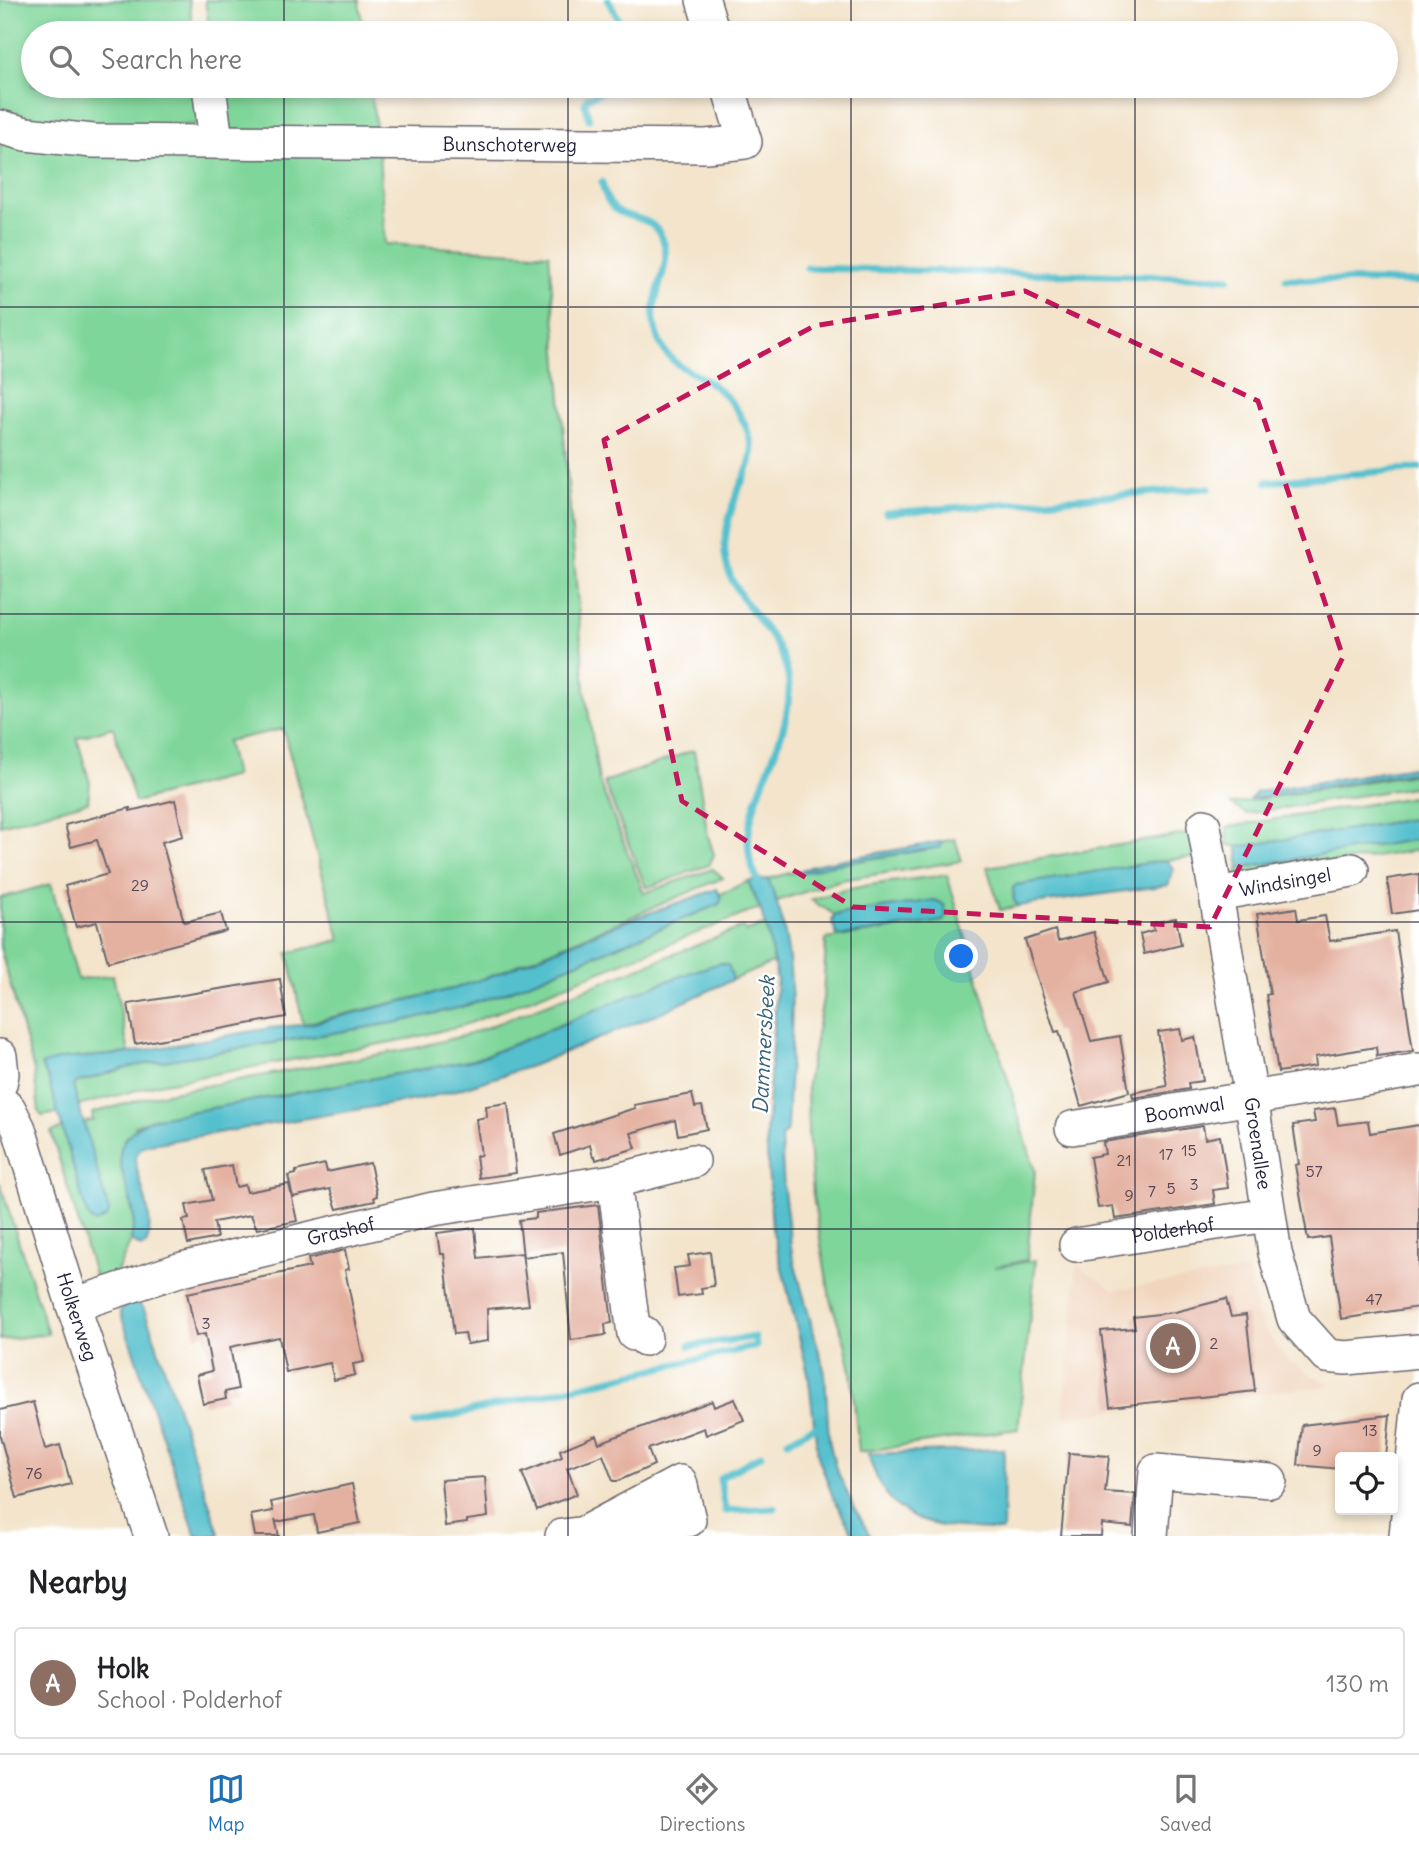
<!DOCTYPE html>
<meta charset="utf-8">
<style>
:root{--surface:#fff;--page:#f6f6f6;--text:#202124;--muted:#757577;--line:#e0e0e0;--accent:#1f6fb2}
body{margin:0;font-family:Delius,sans-serif;background:var(--page);color:var(--text)}
.controls{position:absolute;right:21px;bottom:21px;display:grid;overflow:hidden;border-radius:7px;box-shadow:0 4px 10px #0003}
.controls button{width:63px;height:63px;display:grid;place-items:center;padding:0;border:0;border-bottom:2px solid var(--line);background:var(--surface);color:var(--text);font:35px sans-serif}
.you{position:absolute;left:962px;top:957px;width:24px;height:24px;margin:-18px;border:5px solid #fff;border-radius:50%;background:#1a73e8;box-shadow:0 0 0 10px #1a73e833}
.badge{display:grid;place-items:center;width:46px;height:46px;border-radius:50%;background:var(--accent);color:#fff;font-size:23px;font-weight:700}
.pin{position:absolute;translate:-50% -50%;border:4px solid #fff;box-shadow:0 2px 7px #0006}
.list{margin:0;padding:0;list-style:none}
h2{display:flex;justify-content:space-between;align-items:center;height:91px;margin:0;padding:0 28px;font-size:30px}
h2 small{font-size:23px;font-weight:400;color:var(--muted)}
.list li{display:grid;grid-template-columns:46px 1fr auto;gap:21px;align-items:center;box-sizing:border-box;height:112px;margin:0 14px 14px;padding:0 14px;border:2px solid var(--line);border-radius:7px}
.list b{display:block;font-size:26px;white-space:nowrap}
.list p{margin:0;font-size:23px;white-space:nowrap;color:var(--muted)}
.list em{font-size:23px;font-style:normal;color:var(--muted)}
.icon{flex:none;width:38px;height:38px;fill:none;stroke:currentColor;stroke-width:2;stroke-linecap:round;stroke-linejoin:round}
.map{position:relative;flex:none;width:1419px;height:1536px;overflow:hidden}
.search{position:absolute;background:var(--surface);box-shadow:0 4px 10px #0003;left:21px;right:21px;top:21px;height:77px;display:flex;align-items:center;gap:18px;box-sizing:border-box;padding:0 24px;border-radius:38px;color:var(--muted);font-size:26px}
.sheet{height:217px;background:var(--surface)}
nav{display:flex;justify-content:space-around;align-items:center;box-sizing:border-box;height:98px;border-top:2px solid var(--line);background:var(--surface);font-size:19px;color:var(--muted)}
nav a{display:grid;justify-items:center;gap:4px}
nav .on{color:var(--accent)}
.map>svg:first-child{display:block}
.built{fill:#f1d5bd}
.green{fill:#7fd69a;stroke:#507c6a;stroke-width:2}
.water{fill:#54c0cd;stroke:#3b7184;stroke-width:2}
.lines{fill:none;stroke-linecap:round;stroke-linejoin:round}
.stream{stroke:#54c0cd;stroke-width:7}
.building{fill:#e4b1a0}
.minor-casing{stroke:#6b666d;stroke-width:36}
.minor{stroke:#fff;stroke-width:33}
.marked{fill:none;stroke:#c2185b;stroke-width:5;stroke-dasharray:14 9;stroke-linejoin:round}
.grid{fill:none;stroke:#22223b;stroke-width:2;stroke-opacity:0.55}
.labels{text-anchor:middle;stroke-width:5;stroke-linejoin:round;paint-order:stroke}
.number-label{font-size:16px;fill:#524654}
.street-label{font-size:19px;fill:#22223b;stroke:#fff}
.water-label{font-size:21px;font-style:italic;fill:#366175;stroke:#fff}
</style>
<div class="map">
<svg width="1419" height="1536" viewBox="0 0 1419 1536">
<rect width="100%" height="100%" fill="#fff"/>
<filter id="ink" filterUnits="userSpaceOnUse"><feTurbulence type="fractalNoise" baseFrequency=".0143" numOctaves="2"/><feDisplacementMap in="SourceGraphic" scale="14" xChannelSelector="R" yChannelSelector="G"/><feConvolveMatrix kernelMatrix="1 2 1 2 8 2 1 2 1" color-interpolation-filters="sRGB"/></filter>
<filter id="wash" filterUnits="userSpaceOnUse"><feTurbulence type="fractalNoise" baseFrequency=".00686" numOctaves="4" result="noise"/><feDisplacementMap in="SourceGraphic" scale="28" xChannelSelector="R" yChannelSelector="G"/><feGaussianBlur stdDeviation="1.57" result="paint"/><feColorMatrix in="noise" values="0 0 0 0 0 0 0 0 0 0 0 0 0 0 0 0 0 1.4 0 .05"/><feComposite in="paint" operator="in"/></filter>
<g filter="url(#wash)">
<rect width="100%" height="100%" fill="#f3e4cb"/>
<path class="built" d="M1077,1265l37,25 135,-20 8,42 11,23 17,22 19,14 28,14 -269,32z"/>
<path class="green" d="M0,0h189l5,33h-161v53h170l-4,35 -5,4 -107,2 -87,-11z
M205,0h154l4,33h-153z
M218,86h152l7,47 -147,-3z
M0,138l379,15 6,91 164,10 36,436 14,91 45,112 69,-24 10,9 -232,98 -35,12 -153,36 -15,-71 52,-13 -57,-211 -56,12 8,35 -100,26 -22,-75 -36,11 13,45 -2,19 -88,23z
M694,750l14,86 6,19 -5,10 -63,23 -42,-106z
M1419,773v13l-173,28 -15,-10z
M1419,796v22l-181,29 -12,-3 1,-17z
M1192,833l4,24 -30,3 -150,25 -3,3 1,13 5,5 -19,4 -13,-43z
M955,839l7,22 -121,19 -64,21 -9,-22 29,-8 144,-24 1,-4 -3,-1z
M1419,839v11l-183,29 3,-11z
M947,875l88,296 -8,89 -32,7 41,-7 -18,169 -159,23 -8,-81 -6,-28 -15,-44 -17,-103 -5,-65 -1,-48 16,-84 3,-60 117,-18 3,-4 -2,-12 -9,-5 -100,15 -24,-15c43,-16 91,-19 136,-25z
M748,881l12,27 -293,116 -54,14 -254,46 -81,22 -5,-21 2,-2 58,-17 266,-44 63,-16 42,-13 215,-89 2,-10z
M51,884l27,96 35,-5 16,78 -69,6 -19,6 7,13 10,35 -16,3 -3,-4 -5,-41 -34,-124v-49z
M765,924l10,38 -43,18v-5l-11,-12c-85,25 -164,66 -248,97l-321,59 -17,7 -5,76 4,16 -1,11 -2,12 -16,35 -18,8 -46,-152 11,-4 29,93 18,-9 -27,-89 11,-3 -1,-7 69,-19 254,-46 55,-14 273,-107 3,5z
M0,1183l48,151 -48,6z"/>
<path class="water" d="M1419,766v5l-169,28 7,-7z
M1419,818v21l-180,29 -1,-21z
M939,842l3,1 -1,4 -111,18 -28,8 -6,-1 26,-9z
M1166,860l8,9 -6,16 -149,21 -5,-5 -1,-13 3,-3z
M768,879c36,84 21,165 19,252l-6,6 3,54 8,63 33,119 4,67 6,26 15,33 20,37h-16l-21,-39 -15,-41 -10,-83 -36,-145 -6,-92 11,-157 -9,-45 -8,-26 -12,-27z
M717,889l5,9 -3,6 -215,89 -42,14 -63,15 -266,44 -58,17 -2,3 36,126 -2,5 -12,6 -8,-8 -39,-137 -7,-13 19,-6 64,-5 146,-26 39,-4 147,-36 35,-12 133,-54z
M935,900l9,5 2,12 -3,4 -101,15 -6,-2 -4,-13 3,-6z
M720,963l8,2 4,10v5l-79,36 -119,49 -77,25 -36,9 -276,46 -6,5 -4,9c4,29 22,57 11,86l-4,2 -11,-6c1,-7 3,-14 3,-22 -3,-43 -39,-73 18,-100l321,-59c84,-30 163,-72 247,-97z
M134,1302l9,5 9,24 68,205h-24l-76,-224 5,-7z
M1004,1449l-1,82c-68,-5 -112,0 -135,-77z"/>
<g class="lines">
<path class="stream" d="M608,0l18,33
M589,119l-4,-15 2,-6 28,-12
M602,182c9,51 44,21 60,56 16,34 -27,66 2,112 10,15 23,20 38,28 24,13 43,37 49,65 4,18 -8,34 -14,50 -6,17 -14,43 -12,62 6,52 61,75 64,130 3,58 -47,115 -40,168 1,12 7,24 12,35
M807,268l422,10
M1286,279l133,3
M1267,482l152,-14
M886,513l323,-25
M415,1424l341,-78 -1,-9 -65,9
M788,1441l33,-18
M761,1455l-41,23 5,33 49,-3"/>
</g>
<g id="blocks">
<path class="building" d="M175,800l8,36 -21,6 22,80 37,-9 5,18 -118,31 -11,-40 -21,5 -11,-41 43,-12 -11,-34 -26,7 -6,-22 65,-17v3z
M1419,874v36l-27,4 -5,-35z
M1296,908l2,12 27,-4 5,25 65,-10 18,120 -36,5 -1,-9 -61,10 1,9 -38,6 -12,-77 4,-1 -13,-80z
M1176,918l5,27 -37,9 -4,-20 14,-4 -2,-7z
M1055,930l3,11 36,-9 15,50 -33,10 15,49 29,-5 9,56 -48,14 -22,-75 -4,1 -30,-92z
M280,979l6,38 -151,27 -7,-40z
M1180,1029l2,11 13,-3 8,44 -15,2 1,6 -56,9 -1,-5 35,-7 -9,-54z
M692,1094l3,13 7,-1 5,23 -29,6 -3,-15 -44,13 5,15 -40,12 -1,-4 -2,1 -3,-12 -30,10 -6,-21 81,-26 -1,-3z
M508,1103l8,70 -37,5 -3,-22 5,-1 -5,-36 11,-2 -1,-11z
M1335,1108l3,17 30,-4 2,12 49,-8v182l-78,12 -12,-82 -21,3 -13,-75 4,-1 -6,-39 22,-3 -2,-11z
M1203,1126l2,13 15,-3 6,37 2,15 -15,2 2,14 -100,15 -2,-13 -15,2 -8,-51 15,-3 -2,-12z
M370,1163l7,33 -3,1 1,4 -38,8 -7,-20 -37,8 -5,-21 8,-2v-3l29,-7 2,8z
M232,1165l4,22 9,-2 2,7 42,-8 8,37 -40,8 -6,-14 -37,7 3,16 -29,6 -5,-24 6,-1 -3,-14 26,-5 -7,-30z
M598,1205l14,118 -7,1 1,11 -35,5 -8,-88 -40,5 -4,-37 17,-2v-5z
M475,1228l3,30 44,-5 7,52 -42,4 1,32 -21,3 -2,-11 -11,1 -10,-80h-4l-3,-21z
M345,1250l4,19 -4,1 19,92 -11,2 2,11 -21,5 -4,-17 -44,9 -7,-35 -49,10 8,42 -13,3 1,7 -23,5 -6,-29 15,-4 -7,-37 -9,2 -9,-43 123,-26 -2,-8z
M710,1252l4,34 -13,2 1,6 -24,3 -4,-29 16,-2 -2,-11z
M1226,1299l5,18 15,-2 9,76 -145,16 -9,-76 34,-3 -2,-11 42,-5z
M735,1399l9,21 -38,15 -2,-7 -56,21 6,16 -36,16h-5l-10,-26 -36,13 10,26 -40,16 -15,-37 40,-16 -2,-7 36,-15 3,8 113,-42 2,6z
M33,1402l12,47 15,-4 11,39 -54,14 -17,-62v-26z
M1390,1415l-4,42h-46v12l-42,-4 4,-40z
M1069,1453l40,3 -4,36 30,2 -3,33 -30,-3 -1,12h-40z
M485,1477l3,40 -21,3v3l-22,3 -4,-46z
M352,1484l8,39 -43,9 -3,-17 -38,7 -1,-3 4,17h-24l-4,-21 22,-4 -2,-9z"/>
</g>
</g>
<g filter="url(#ink)">
<use href="#blocks" fill-opacity="0" stroke="#6b666d" stroke-width="2"/>
<g class="lines">
<defs>
<g id="minor">
<path d="M703,0l10,33"/>
<path d="M209,86l7,55"/>
<path id="s1" d="M0,127l26,7 67,7 613,5 39,-4 -17,-56"/>
<path id="s2" d="M1204,826l47,271 24,156 19,66 33,37 19,2 73,-7"/>
<path id="s3" d="M1216,894l136,-24"/>
<path d="M0,1056l2,18 -2,10"/>
<path id="s4" d="M0,1101l9,8 10,20 54,176 78,231"/>
<path id="s5" d="M1072,1128l347,-58"/>
<path d="M614,1181l20,153 10,-1 1,6"/>
<path id="s6" d="M1076,1245l192,-30"/>
<path id="s7" d="M73,1305l109,-36 251,-60 181,-28 79,-20"/>
<path d="M562,1536l127,-16 -9,-38 -98,52"/>
<path d="M1151,1536l5,-65 114,10"/>
<path d="M1406,1536l13,-137"/>
</g>
</defs>
<use href="#minor" class="minor-casing"/>
<use href="#minor" class="minor"/>
</g>
</g>
<path class="marked" d="M1025,291l233,110 85,256 -133,270 -357,-20 -171,-106 -78,-361 210,-114z"/>
<path class="grid" d="M284,0v33M568,0v33M851,0v33M1135,0v33M284,86v1450M568,86v1450M851,86v1450M1135,86v1450M0,307h1419M0,614h1419M0,922h1419M0,1229h1419"/>
<g class="labels">
<g class="number-label">
<text x="140" y="891">29</text>
<text x="1189" y="1156">15</text>
<text x="1166" y="1160">17</text>
<text x="1124" y="1166">21</text>
<text x="1314" y="1177">57</text>
<text x="1194" y="1190">3</text>
<text x="1171" y="1194">5</text>
<text x="1152" y="1197">7</text>
<text x="1129" y="1201">9</text>
<text x="1374" y="1305">47</text>
<text x="206" y="1329">3</text>
<text x="1214" y="1349">2</text>
<text x="1370" y="1436">13</text>
<text x="1317" y="1456">9</text>
<text x="34" y="1479">76</text>
</g>
<g class="street-label">
<text dy="7" stroke="none"><textPath href="#s1" startOffset="511">Bunschoterweg</textPath></text>
<text dy="7" stroke="none"><textPath href="#s3" startOffset="70">Windsingel</textPath></text>
<text dy="7" stroke="none"><textPath href="#s5" startOffset="114">Boomwal</textPath></text>
<text dy="7" stroke="none"><textPath href="#s2" startOffset="322">Groenallee</textPath></text>
<text dy="7" stroke="none"><textPath href="#s6" startOffset="98">Polderhof</textPath></text>
<text dy="7" stroke="none"><textPath href="#s7" startOffset="278">Grashof</textPath></text>
<text dy="7" stroke="none"><textPath href="#s4" startOffset="231">Holkerweg</textPath></text>
</g>
<g class="water-label">
<text transform="translate(764 1045) rotate(-87)" y="7">Dammersbeek</text>
</g>
</g>
</svg>
<div class="controls">
<button><svg class="icon" aria-label="locate" viewBox="0 0 24 24"><circle cx="12" cy="12" r="6"/><path d="M12 2v4M12 18v4M2 12h4M18 12h4"/></svg></button>
</div>
<div class="you"></div>
<div class="pin badge" style="left:1173px;top:1346px;background:#8d6e63">A</div>
<div class="search"><svg class="icon" aria-label="search" viewBox="0 0 24 24"><circle cx="10" cy="10" r="6"/><path d="M15 15l6 6"/></svg>Search here</div>
</div>
<section class="sheet">
<h2>Nearby<small></small></h2>
<ul class="list">
<li><span class="badge" style="background:#8d6e63">A</span><div><b>Holk</b><p>School · Polderhof</p></div><em>130 m</em></li>
</ul>
</section>
<nav>
<a class="on"><svg class="icon" aria-label="map" viewBox="0 0 24 24"><path d="M3 6l6-2 6 2 6-2v14l-6 2-6-2-6 2zM9 4v14M15 6v14"/></svg>Map</a>
<a><svg class="icon" aria-label="directions" viewBox="0 0 24 24"><path d="M12 3l9 9-9 9-9-9zM9 14v-3h6M13 9l2 2-2 2"/></svg>Directions</a>
<a><svg class="icon" aria-label="saved" viewBox="0 0 24 24"><path d="M7 4h10v16l-5-4-5 4z"/></svg>Saved</a>
</nav>
